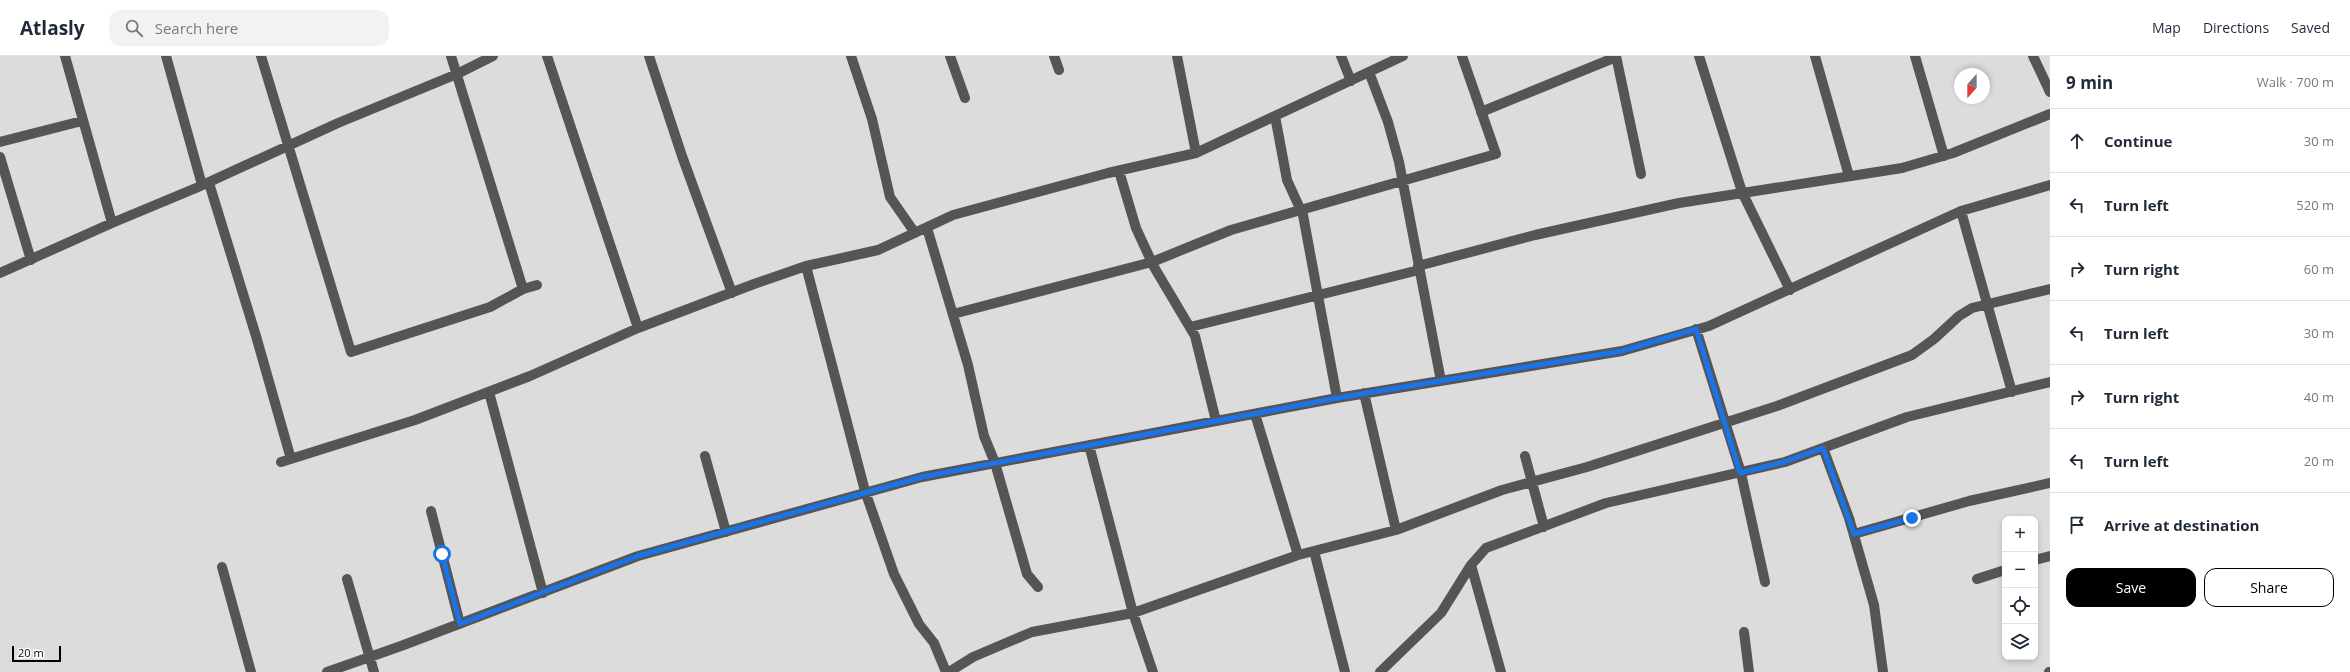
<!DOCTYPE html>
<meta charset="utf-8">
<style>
:root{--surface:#fff;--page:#f2f2f3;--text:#1f2937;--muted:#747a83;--line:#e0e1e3;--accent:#000}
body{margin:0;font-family:"Open Sans",sans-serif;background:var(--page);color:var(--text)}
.controls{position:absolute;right:12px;bottom:12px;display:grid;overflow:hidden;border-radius:8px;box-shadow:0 2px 6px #0003}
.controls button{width:36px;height:36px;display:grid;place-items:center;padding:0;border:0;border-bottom:1px solid var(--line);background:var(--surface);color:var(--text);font:20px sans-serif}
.compass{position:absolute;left:1954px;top:12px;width:36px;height:36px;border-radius:50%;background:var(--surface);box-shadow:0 2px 6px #0003;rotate:201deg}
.scale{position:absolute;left:12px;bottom:10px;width:49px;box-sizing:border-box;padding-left:4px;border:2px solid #000;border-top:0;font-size:11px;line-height:14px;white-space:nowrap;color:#000;-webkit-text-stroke:3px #fff;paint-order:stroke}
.stop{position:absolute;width:12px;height:12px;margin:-9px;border:3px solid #1a73e8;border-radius:50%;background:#fff}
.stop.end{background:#1a73e8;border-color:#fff;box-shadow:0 1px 4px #0008}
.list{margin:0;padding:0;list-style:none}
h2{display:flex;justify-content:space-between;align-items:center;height:52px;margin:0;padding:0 16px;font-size:17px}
h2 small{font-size:13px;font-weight:400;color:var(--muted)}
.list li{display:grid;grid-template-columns:26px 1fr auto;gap:12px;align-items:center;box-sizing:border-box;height:64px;padding:0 16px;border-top:1px solid var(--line)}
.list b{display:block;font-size:15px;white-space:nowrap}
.list em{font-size:13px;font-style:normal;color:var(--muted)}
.actions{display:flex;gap:8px;padding:12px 16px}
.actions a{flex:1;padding:9px 0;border:1px solid var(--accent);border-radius:12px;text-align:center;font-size:14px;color:var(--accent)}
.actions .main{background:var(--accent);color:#fff}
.icon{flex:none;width:22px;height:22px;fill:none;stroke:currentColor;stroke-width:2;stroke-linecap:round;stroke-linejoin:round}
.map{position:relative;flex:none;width:2050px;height:616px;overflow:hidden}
header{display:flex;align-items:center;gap:24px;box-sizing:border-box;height:56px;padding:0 20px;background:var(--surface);border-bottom:1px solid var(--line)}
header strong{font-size:19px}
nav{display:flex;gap:22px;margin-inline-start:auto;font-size:14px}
.search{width:280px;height:36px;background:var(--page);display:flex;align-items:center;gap:10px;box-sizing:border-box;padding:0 14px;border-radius:12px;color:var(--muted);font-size:15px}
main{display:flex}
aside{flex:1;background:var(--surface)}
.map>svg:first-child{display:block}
.green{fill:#dcdcdc;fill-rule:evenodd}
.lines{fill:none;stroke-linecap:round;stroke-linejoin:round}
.minor{stroke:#555;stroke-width:10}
.route{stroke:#1a73e8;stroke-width:5}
</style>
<header>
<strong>Atlasly</strong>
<div class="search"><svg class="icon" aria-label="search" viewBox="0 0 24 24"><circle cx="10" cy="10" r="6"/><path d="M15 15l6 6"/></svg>Search here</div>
<nav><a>Map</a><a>Directions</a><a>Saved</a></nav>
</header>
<main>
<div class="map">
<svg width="2050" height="616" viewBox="0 0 2050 616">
<rect width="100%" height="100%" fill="#fff"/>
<path class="green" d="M0,0h2050v616h-2050zM1960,18h24v24h-24zM2005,463h30v138h-30z"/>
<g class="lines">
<path class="minor" d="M65,0l47,167
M166,0l36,129
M261,0l90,296 139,-45 33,-18 14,-4
M451,0l72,233
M547,0l91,272
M649,0l33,100 50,137
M851,0l21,63 18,78 25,36
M950,0l15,42
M1054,0l5,14
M1177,0l19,97
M1341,0l10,25
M1616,0l25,118
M1699,0l43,136 48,98
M1815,0l34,120
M1915,0l29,100
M2033,0l17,36
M1369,16l19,50 11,40 42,219
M1481,56l135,-55
M1275,60l12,64 16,35 34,183
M0,86l82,-21
M0,101l31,103
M1119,115l17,57 18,39 41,69 21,85
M209,127l47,153 35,123
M1961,155l51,181
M927,172l41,137 16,71 11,27 32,111 11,13
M806,210l59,225 29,83 25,50 15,19 12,29
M1418,210l117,-31 144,-32 223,-35 51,-15 97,-39
M0,217l112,-50 84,-35 142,-65 119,-49 36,-18
M953,258l199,-52 79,-32 265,-76 -34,-98
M1190,271l229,-57
M1696,273l45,144 24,109
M489,336l54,201
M1364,337l32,137
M1255,358l43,141
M1089,389l44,168 20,59
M1823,392l26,70 25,87 9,67
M705,400l21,76
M1525,400l19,71
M281,406l134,-42 115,-44 108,-48 116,-44 52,-18 72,-16 75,-35 155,-42 88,-20 207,-97
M431,455l29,113
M1854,478l115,-33 81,-18
M1314,495l31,121
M2035,504l15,-4
M1471,509l30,107
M222,511l29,105
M347,523l27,93
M1977,523l28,-9
M1744,576l5,40
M327,616l74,-26 237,-90 284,-79 415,-79 285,-47 87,-25 252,-115 89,-26
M949,616l24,-15 59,-25 101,-19 165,-58 98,-25 106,-40 85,-23 190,-61 135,-51 22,-16 25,-23 13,-8 78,-19
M1380,616l61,-59 30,-48 15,-17 120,-45 179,-41 122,-45 143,-35
M2049,616h1"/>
</g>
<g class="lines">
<path class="route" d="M442,498l18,70 178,-68 284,-79 415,-79 285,-47 74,-22 44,144 44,-11 39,-14 31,86 58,-16"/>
</g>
</svg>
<div class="controls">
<button>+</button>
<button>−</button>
<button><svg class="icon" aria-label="locate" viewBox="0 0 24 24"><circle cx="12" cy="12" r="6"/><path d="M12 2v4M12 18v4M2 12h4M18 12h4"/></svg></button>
<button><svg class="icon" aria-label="layers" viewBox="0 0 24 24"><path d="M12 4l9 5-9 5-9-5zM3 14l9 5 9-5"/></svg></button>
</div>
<svg class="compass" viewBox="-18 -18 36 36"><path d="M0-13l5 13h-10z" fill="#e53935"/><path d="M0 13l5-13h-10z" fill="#747a83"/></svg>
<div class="scale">20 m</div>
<div class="stop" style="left:442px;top:498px"></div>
<div class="stop end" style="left:1912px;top:462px"></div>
</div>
<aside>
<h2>9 min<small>Walk · 700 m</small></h2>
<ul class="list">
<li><svg class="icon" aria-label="ahead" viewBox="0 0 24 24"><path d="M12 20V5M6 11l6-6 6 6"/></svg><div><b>Continue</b></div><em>30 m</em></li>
<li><svg class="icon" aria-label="left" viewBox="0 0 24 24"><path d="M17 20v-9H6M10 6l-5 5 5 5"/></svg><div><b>Turn left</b></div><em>520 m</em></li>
<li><svg class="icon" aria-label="right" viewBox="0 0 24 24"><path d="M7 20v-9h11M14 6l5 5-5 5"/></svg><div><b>Turn right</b></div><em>60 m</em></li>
<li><svg class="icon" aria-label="left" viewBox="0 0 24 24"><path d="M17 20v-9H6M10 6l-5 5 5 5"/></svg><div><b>Turn left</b></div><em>30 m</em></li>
<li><svg class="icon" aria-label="right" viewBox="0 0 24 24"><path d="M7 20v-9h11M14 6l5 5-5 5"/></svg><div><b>Turn right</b></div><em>40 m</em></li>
<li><svg class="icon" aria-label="left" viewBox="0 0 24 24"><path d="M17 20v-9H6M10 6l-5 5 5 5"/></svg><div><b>Turn left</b></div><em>20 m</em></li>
<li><svg class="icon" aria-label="arrive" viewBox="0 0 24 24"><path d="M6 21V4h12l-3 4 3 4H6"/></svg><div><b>Arrive at destination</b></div></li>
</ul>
<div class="actions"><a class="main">Save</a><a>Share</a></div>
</aside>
</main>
